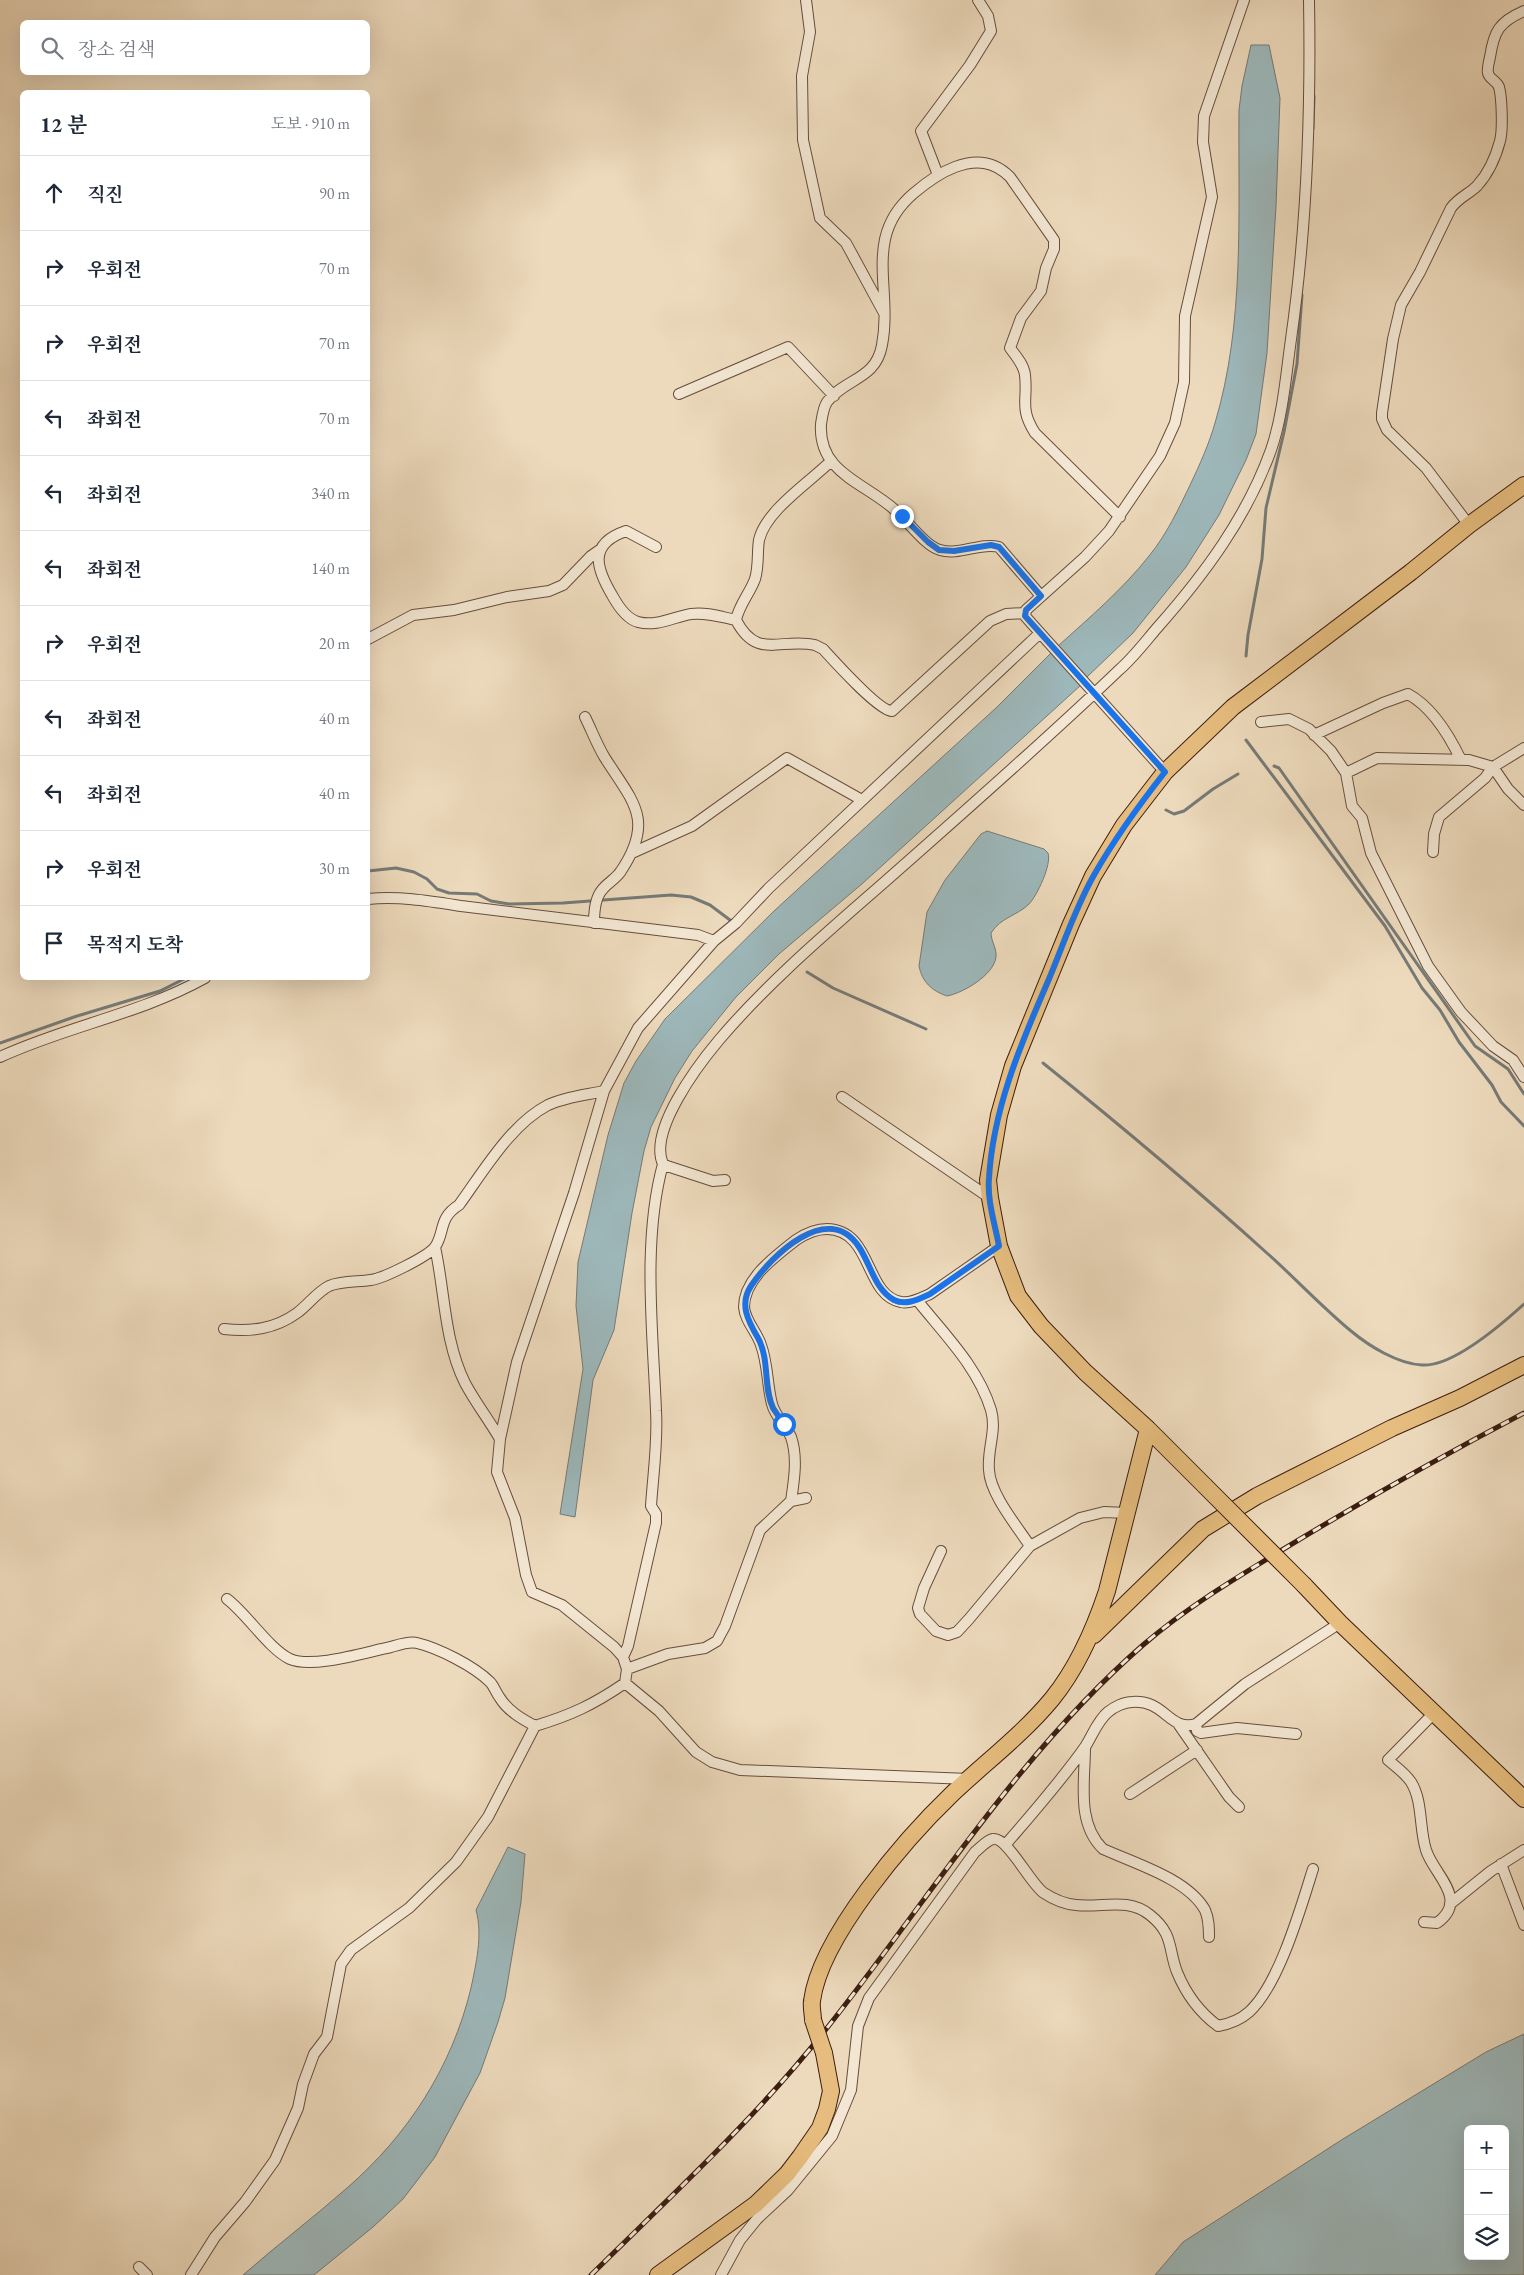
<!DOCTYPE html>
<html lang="ko">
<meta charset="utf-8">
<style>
:root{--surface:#fff;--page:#f6f6f7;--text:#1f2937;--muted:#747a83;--line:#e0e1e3}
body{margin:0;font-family:"EB Garamond","Noto Serif KR",serif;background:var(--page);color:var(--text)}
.controls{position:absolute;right:15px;bottom:15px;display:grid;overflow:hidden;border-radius:8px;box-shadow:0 5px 20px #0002}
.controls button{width:45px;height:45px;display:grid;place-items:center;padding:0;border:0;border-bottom:1px solid var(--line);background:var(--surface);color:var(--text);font:25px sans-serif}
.stop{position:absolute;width:15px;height:15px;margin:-11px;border:4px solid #1a73e8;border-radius:50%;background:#fff}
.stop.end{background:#1a73e8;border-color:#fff;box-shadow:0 1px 5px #0008}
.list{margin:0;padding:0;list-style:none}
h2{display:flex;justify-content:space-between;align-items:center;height:65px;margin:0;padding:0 20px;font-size:21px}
h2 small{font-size:16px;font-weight:400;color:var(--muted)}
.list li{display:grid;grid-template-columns:32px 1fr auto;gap:15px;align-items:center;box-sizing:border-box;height:75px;padding:0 20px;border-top:1px solid var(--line)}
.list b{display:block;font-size:19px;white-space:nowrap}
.list em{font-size:16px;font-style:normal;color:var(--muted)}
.icon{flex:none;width:28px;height:28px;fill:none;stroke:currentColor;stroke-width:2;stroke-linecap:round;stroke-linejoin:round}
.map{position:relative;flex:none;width:1524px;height:2275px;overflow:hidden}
.search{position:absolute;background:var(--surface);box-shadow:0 5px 20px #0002;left:20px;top:20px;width:350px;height:55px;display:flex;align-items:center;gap:12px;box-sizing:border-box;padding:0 18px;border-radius:8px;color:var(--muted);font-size:19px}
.panel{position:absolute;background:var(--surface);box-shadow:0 5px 20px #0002;left:20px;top:90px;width:350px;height:890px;border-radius:8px}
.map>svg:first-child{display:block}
.water{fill:#9db8bb;stroke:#767a77;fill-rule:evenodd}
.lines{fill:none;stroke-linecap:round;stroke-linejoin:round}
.stream{stroke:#767a77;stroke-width:3}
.minor-casing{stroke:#684d3c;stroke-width:12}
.primary-casing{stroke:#3c1e11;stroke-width:18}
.minor{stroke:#f3e7d3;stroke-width:10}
.primary{stroke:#e6bd7e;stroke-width:16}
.rail-casing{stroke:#3c1e11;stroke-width:5}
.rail{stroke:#f3e7d3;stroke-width:3;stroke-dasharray:9;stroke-linecap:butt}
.primary-bridge-casing{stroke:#3c1e11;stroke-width:18;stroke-linecap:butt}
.primary-bridge{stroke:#e6bd7e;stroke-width:16}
.route{stroke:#1a73e8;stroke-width:6}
</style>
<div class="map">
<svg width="1524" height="2275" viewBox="0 0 1524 2275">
<rect width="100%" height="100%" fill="#eddabc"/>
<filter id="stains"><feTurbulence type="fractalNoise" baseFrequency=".004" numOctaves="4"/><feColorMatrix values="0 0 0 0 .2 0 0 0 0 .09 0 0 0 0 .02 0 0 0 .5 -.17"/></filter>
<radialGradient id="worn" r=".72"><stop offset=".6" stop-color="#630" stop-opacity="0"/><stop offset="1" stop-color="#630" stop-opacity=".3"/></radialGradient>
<path class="water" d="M1251,45h18l11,53 -4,108 -9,147 -11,81 -10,26 -27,55 -33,52 -53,66 -46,44 -29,-31c31,-28 65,-57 91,-90 18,-22 30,-48 42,-73 9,-19 18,-39 24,-60 30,-100 23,-209 24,-313l3,-24z
M1051,653l30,32 -218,198 -84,71 -43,43 -44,54 -17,27 -24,49 -7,24 -12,62 -18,117 -21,50 -18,137 -15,-3 23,-145 -7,-63 2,-44 30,-127 16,-52 12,-22 29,-42 109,-108 223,-204z
M987,831l57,18 4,4c4,11 -11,43 -19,51 -12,12 -28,13 -38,29 0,8 6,16 5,24 -2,18 -33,36 -49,39 -15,-5 -25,-14 -28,-30l8,-54 18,-32 36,-46z
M508,1847l17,7 -4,48 -16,96 -7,24 -18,51 -45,84 -32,42 -30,28 -59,48h-71c34,-30 70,-57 104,-87 61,-53 105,-121 124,-200 5,-24 12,-53 5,-78z
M1524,2034v241h-369l28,-33 160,-103 143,-87zM1468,2129h37v127h-37z"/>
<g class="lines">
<path class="stream" d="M1313,129l1,-33
M1246,656l2,-21 14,-76 4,-51 18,-76 13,-68 5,-69
M1246,740l139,186 37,62 18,22 19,32 33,43 9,17 23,24
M1274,766l5,2 196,278 33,23 16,25
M1166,810l8,4 10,-3 29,-22 25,-15
M368,871l28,-3 18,4 13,7 10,10 12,4 28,1 14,7 18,3 54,-1 108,-8 20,2 19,8 20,15
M807,972l26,16 93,41
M0,1043l74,-26 86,-26 26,-13
M1043,1063c77,62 152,125 225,191 28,25 54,53 83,77 18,15 47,33 71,34 30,2 80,-41 102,-61"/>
<defs>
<path id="minor" d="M806,0l4,32 -8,44 1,64 17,78 26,25 38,70
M938,175l-17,-44 49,-66 21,-34 -3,-15 -10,-16
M679,394l109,-47 46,49
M831,461c-21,21 -65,49 -72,79 -2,13 0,26 -4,39 -5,14 -16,26 -19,41 21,41 45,17 79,25l8,4c11,12 56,62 69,62l98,-90 16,-7 19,-1
M1469,525l-43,-57 -39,-38 -5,-11v-6l11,-74 8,-34 19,-33 31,-64c7,-10 18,-14 26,-22 11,-12 19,-30 23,-45 3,-11 2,-43 -1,-54 -2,-6 -10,-8 -11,-14 -1,-5 1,-11 2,-16 4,-26 9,-35 34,-46
M656,547l-30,-16c-38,13 -30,37 -14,64 6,11 15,24 26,27 19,5 35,-5 53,-8 16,-2 30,3 45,6
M1041,596l-42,-49c-19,-5 -40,9 -59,3 -15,-4 -33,-30 -45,-40 -31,-28 -77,-37 -74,-86 1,-6 2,-16 6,-22 18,-24 49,-22 55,-57 11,-58 -20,-108 32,-152 13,-11 25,-20 41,-26 21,-8 39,-6 55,10l44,63v9l-8,19 -5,23 -20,27 -11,30c6,8 14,17 15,27 3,25 -6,33 10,58l85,84
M368,639l45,-24 41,-5 53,-13 42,-6 14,-6 28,-29 10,-7
M585,717c7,14 12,28 20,41 28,44 50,62 16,113 -5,8 -14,12 -19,19 -7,8 -8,23 -8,33
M1261,722l28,-3 20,10 22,22 15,22 6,33 10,12 9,35 57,113 33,46 32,34 20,14 11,17
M1314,735l69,-32 25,-9c24,13 42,43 53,66
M1165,772l-133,-148 -7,-8 1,-6 59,-53 24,-26 51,-75 15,-33 9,-41 1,-66 27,-119 -9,-55 1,-26 40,-116
M1346,773l31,-15 92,2 24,7 31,-19
M1433,852l1,-18 5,-17 46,-39 8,-11 15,22 16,16
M632,853l60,-27 95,-68 75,42
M368,899c32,-3 61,2 93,7l237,29 16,6
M0,1057c67,-31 140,-43 205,-79
M842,1097l148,101
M725,1180l-12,1 -46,-15 -4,-2c-15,-33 35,-99 56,-124 50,-59 111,-110 169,-161 78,-69 156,-137 231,-209 14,-12 26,-28 38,-42 47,-53 90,-111 114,-178 12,-35 15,-75 20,-111 16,-112 20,-226 18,-339
M435,1247c10,45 9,94 30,136 10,19 24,37 35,56
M917,1300c27,34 61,67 74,110 6,21 -4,39 -2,60 1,24 28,56 41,76
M224,1329c27,3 51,0 73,-16 11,-8 20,-21 32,-27 12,-5 29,-4 42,-6 13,-2 56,-23 64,-33 10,-14 3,-29 24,-42 24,-33 52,-81 89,-100 17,-8 38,-10 56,-14
M791,1501c3,-20 7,-44 0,-64 -5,-11 -16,-21 -19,-33 -5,-19 -4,-40 -11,-59 -4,-13 -16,-24 -17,-38 0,-29 32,-51 52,-67 9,-6 20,-11 31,-11 46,1 37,66 74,73 9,2 20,-4 29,-8l69,-48
M941,1551l-17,37 -6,20 2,6 16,17 12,4 9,-3 12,-13 61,-73 50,-28 24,-6 23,1
M227,1599c20,15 42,50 63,60 23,10 76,-7 101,-12 7,-2 18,-6 26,-4 21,5 57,23 73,39 4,4 6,11 10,16 8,13 22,21 35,28 36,-11 58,-21 90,-43l2,-14 -4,-12 -9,-10 -52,-42 -30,-13 -6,-17 -11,-57 -18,-46 3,-33 17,-77 57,-169 30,-102 34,-63 76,-87 22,-18 33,-35 271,-255
M623,1657l5,-11 28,-123v-9l-5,-8c2,-31 7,-64 5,-95 -3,-78 -14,-171 7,-247
M627,1669l41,-15 37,-6 12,-7 8,-15 35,-96 31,-29 15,-3
M625,1683l34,28 37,41 16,10 28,8 229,9
M1196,1724l1,7 4,2 36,-5 59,6
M1179,1725l50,72 10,10
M1085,1747c0,34 -9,76 18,102 31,14 85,30 102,61 4,9 4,18 4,27
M1130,1794l67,-44
M1006,1844c27,-31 55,-63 79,-97 7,-11 13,-27 23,-35 6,-5 16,-10 24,-10 33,-3 37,30 64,22l49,-40 95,-61
M1501,1864l23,61
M1450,1904l41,-33 33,-21
M1424,1922l13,1c33,-24 -4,-49 -11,-73 -7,-22 -3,-49 -15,-68 -6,-9 -15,-15 -23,-22l46,-47
M139,2267l8,8
M191,2275l24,-38 30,-35 30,-42 23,-52 5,-24 11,-30 13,-17 14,-73 10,-14 58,-42 47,-46 32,-45 47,-91
M721,2275l19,-35 17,-21 31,-29 44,-54 19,-46 7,-64 11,-28 106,-146c5,-4 12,-12 18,-13 14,-3 38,46 51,54 9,6 21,11 32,12 26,3 52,-8 74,10 24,19 18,34 27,57 9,22 22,40 41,54 11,-2 22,-6 31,-14 30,-27 52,-105 64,-143"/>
<path id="primary" d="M1205,1486l-57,-57 -63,-57 -44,-46 -23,-30 -19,-50 -9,-48 -2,-18 11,-65 14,-49 58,-142 22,-48 31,-51 41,-53 68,-65 178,-135 58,-47 55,-40
M1304,1585l36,38 184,176
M1094,1635l109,-106 54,-33 135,-68 68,-30 64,-33
M813,2020c0,-6 -2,-13 -1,-19 8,-64 95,-164 141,-208 33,-31 70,-59 99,-94 26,-32 42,-69 55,-108l41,-162
M658,2275l98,-71 31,-30 13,-17 20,-29 7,-19 4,-18 -7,-38"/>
</defs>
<use href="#minor" class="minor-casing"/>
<use href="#primary" class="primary-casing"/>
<use href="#minor" class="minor"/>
<use href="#primary" class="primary"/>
<defs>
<path id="rail" d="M591,2275c81,-80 165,-157 236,-247 103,-130 191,-274 316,-383 43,-37 91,-66 139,-95 79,-48 160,-94 242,-137"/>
</defs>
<use href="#rail" class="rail-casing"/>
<use href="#rail" class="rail"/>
<defs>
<path id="primary-bridge" d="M1205,1486l99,99
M813,2020l11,33"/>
</defs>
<use href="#primary-bridge" class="primary-bridge-casing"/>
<use href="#primary-bridge" class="primary-bridge"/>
</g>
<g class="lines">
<path class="route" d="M784,1424c-4,-6 -8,-11 -11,-16 -10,-21 -3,-48 -15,-70 -10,-17 -19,-34 -7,-52 20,-30 77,-86 108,-39 11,16 16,43 35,53 12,6 25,-1 36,-6l69,-48c-4,-22 -12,-45 -10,-68 4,-67 30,-130 57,-192 16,-37 28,-76 48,-111 21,-37 45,-70 71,-103l-140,-156 1,-6 15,-14 -42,-49 -8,-2 -37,6 -15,-1 -11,-8 -26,-26"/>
</g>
<rect width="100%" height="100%" filter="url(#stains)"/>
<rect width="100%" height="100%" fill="url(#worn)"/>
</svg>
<div class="controls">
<button>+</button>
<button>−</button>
<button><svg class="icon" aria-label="layers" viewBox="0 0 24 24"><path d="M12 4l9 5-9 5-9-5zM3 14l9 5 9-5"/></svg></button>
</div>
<div class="stop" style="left:784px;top:1424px"></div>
<div class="stop end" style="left:902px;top:516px"></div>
<div class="search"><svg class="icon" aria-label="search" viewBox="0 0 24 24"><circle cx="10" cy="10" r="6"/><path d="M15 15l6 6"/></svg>장소 검색</div>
<section class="panel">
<h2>12 분<small>도보 · 910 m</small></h2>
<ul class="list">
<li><svg class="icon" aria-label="ahead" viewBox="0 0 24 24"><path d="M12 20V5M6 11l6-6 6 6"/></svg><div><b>직진</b></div><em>90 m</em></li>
<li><svg class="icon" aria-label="right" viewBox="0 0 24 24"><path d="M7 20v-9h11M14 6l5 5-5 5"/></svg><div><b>우회전</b></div><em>70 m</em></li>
<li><svg class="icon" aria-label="right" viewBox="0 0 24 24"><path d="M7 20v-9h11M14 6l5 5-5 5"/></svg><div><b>우회전</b></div><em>70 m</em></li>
<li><svg class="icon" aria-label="left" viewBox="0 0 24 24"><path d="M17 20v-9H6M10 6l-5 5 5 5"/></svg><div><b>좌회전</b></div><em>70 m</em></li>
<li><svg class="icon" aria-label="left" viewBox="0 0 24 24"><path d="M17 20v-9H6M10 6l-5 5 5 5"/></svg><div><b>좌회전</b></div><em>340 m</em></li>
<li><svg class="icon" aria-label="left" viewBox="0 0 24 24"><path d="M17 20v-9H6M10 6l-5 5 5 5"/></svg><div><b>좌회전</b></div><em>140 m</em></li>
<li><svg class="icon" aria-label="right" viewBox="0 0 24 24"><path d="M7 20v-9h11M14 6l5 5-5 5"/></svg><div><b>우회전</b></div><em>20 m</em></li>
<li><svg class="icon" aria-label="left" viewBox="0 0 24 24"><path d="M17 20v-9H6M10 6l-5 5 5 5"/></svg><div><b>좌회전</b></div><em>40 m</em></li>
<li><svg class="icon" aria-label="left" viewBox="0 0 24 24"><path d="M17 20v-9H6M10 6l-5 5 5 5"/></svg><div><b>좌회전</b></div><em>40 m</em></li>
<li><svg class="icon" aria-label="right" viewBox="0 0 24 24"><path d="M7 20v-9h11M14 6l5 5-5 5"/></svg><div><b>우회전</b></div><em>30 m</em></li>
<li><svg class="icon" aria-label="arrive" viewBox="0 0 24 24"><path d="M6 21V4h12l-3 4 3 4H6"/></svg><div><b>목적지 도착</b></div></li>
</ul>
</section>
</div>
